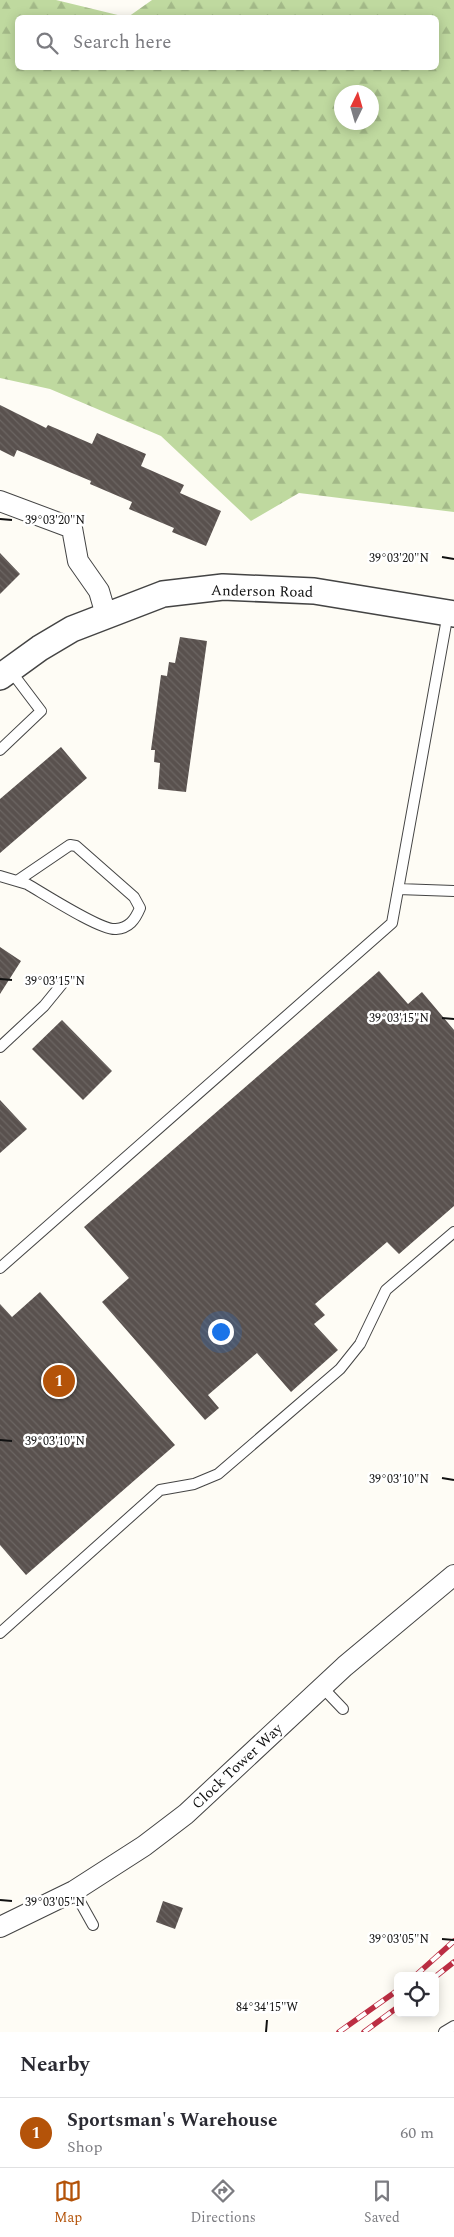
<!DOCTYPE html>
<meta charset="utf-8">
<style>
:root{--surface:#fff;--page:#f2f2f3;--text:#2b2b33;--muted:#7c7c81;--line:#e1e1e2;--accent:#b45309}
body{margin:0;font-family:Spectral,serif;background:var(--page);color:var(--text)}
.controls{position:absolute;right:15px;bottom:15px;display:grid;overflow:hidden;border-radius:8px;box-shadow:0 2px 12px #0003}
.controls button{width:45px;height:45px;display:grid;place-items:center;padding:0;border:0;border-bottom:1px solid var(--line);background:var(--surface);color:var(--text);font:25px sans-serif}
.compass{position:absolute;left:334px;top:85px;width:45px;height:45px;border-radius:50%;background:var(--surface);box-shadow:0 2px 12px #0003;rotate:5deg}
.you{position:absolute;left:220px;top:1331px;width:18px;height:18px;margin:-12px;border:4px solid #fff;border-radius:50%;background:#1a73e8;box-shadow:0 0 0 8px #1a73e833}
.badge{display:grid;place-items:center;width:32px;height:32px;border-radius:50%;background:var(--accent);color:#fff;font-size:16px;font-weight:700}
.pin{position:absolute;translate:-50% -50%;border:2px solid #fff;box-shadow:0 1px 5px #0006}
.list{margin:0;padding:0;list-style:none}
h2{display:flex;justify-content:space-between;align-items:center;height:65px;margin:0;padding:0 20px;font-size:21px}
h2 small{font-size:16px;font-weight:400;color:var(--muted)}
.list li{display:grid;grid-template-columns:32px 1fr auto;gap:15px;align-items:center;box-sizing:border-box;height:70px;padding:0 20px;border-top:1px solid var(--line)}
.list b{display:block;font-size:19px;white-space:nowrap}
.list p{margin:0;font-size:16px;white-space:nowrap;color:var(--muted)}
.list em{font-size:16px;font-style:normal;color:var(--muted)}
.icon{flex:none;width:28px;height:28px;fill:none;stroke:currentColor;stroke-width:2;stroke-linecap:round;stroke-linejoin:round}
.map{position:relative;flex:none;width:454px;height:2032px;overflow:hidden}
.search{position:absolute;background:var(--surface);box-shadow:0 2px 12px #0003;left:15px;right:15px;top:15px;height:55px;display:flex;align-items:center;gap:12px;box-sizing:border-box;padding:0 18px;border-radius:8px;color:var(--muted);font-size:19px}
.sheet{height:135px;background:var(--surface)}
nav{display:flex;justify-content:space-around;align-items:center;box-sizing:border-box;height:70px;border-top:1px solid var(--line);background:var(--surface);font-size:14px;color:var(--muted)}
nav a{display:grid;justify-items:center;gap:2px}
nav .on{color:var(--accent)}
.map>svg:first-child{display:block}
.forest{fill:url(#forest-firs);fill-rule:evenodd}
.building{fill:url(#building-back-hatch)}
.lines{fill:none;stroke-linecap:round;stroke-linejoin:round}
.service-casing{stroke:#444;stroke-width:12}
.minor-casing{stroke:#444;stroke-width:22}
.tertiary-casing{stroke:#444;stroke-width:28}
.service{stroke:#fff;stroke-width:10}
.minor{stroke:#fff;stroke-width:20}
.tertiary{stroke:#fff;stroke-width:25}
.rail-casing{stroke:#bc2e43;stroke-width:5.5}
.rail{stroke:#fff;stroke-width:4;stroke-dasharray:11;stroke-linecap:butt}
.ticks{fill:none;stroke:#111;stroke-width:2}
.labels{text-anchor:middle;stroke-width:5;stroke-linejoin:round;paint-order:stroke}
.street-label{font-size:15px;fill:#111;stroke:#fff}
.ticks-label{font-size:12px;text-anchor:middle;fill:#111;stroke:#fff;stroke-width:5;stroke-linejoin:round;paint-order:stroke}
</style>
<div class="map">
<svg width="454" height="2032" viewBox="0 0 454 2032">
<defs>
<pattern id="forest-firs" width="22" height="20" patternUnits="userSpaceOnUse" patternTransform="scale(1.25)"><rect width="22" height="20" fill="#bfd99f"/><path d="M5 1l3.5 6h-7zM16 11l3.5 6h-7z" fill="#a3b988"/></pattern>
<pattern id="building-back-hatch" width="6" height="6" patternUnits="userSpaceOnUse" patternTransform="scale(1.25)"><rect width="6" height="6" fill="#59514e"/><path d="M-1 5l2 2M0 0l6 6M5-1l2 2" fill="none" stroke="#6c6663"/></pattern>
</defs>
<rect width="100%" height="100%" fill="#fefcf5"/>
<path class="forest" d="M0,0h56l70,17 -108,1v50h418v-50l-308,-1 24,-17h302v512l-155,-19 -48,28 -90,-85 -111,-47 -50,-11zM342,92h30v30h-30z"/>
<path class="building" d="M0,405l46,23 2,-3 44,19 5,-11 49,21 -5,12 43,19 -4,8 41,18 -15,35 -34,-14 2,-4 -45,-19 3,-7 -42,-18 1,-3 -74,-31 -3,7 -14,-7z
M0,553l20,21 -20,20z
M180,637l27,4 -21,151 -28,-3 2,-26 -6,-1 1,-12h-4l10,-75 6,1 2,-14 6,1z
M61,747l26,31 -87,75v-54z
M0,947l21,14 -21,33z
M379,971l29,33 14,-12 32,38v176l-55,48 -12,-12 -72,62 10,11 -11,9 24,26 -47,42 -34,-39 -49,42 11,13 -14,12 -103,-118 27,-24 -45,-51z
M62,1020l50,51 -29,29 -51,-51z
M0,1100l27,29 -27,24z
M40,1292l135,153 -149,130 -26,-30v-241l12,13z
M163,1901l20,7 -8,21 -19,-7z"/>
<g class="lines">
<defs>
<path id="service" d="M0,750l41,-39 -31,-41
M0,876l27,8c16,9 74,47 89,45 13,-1 19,-9 24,-21l-6,-11 -58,-51 -6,-1 -53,36
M398,889l56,2
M0,1047l44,-41 18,-22
M0,1268l392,-345 56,-310
M0,1633l160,-143 34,-6 24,-10 122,-105 20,-25 26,-54 68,-58
M322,1687l21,22
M74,1891l19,34
M444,2032l10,-6"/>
<path id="minor" d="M0,501l72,27 6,33 21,30 7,24
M0,1927l74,-36 70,-45 42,-32 159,-148 109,-91"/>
<path id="tertiary" d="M0,677l40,-29 32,-19 91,-35 60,-7 91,4 140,23"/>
</defs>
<use href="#service" class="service-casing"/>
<use href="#minor" class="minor-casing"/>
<use href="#tertiary" class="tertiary-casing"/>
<use href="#service" class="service"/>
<use href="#minor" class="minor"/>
<use href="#tertiary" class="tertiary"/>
<defs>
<path id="rail" d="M415,1976l39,-35
M435,1977l19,-15
M339,2032l59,-42
M364,2032l34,-25"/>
</defs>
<use href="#rail" class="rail-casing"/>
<use href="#rail" class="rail"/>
</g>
<path class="ticks" d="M0,519l12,1M442,557l12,2M0,979l12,1M442,1018l12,1M0,1440l12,1M442,1478l12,2M0,1900l12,1M442,1939l12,1M266,2032l1,-12"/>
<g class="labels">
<g class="street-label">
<text transform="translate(262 591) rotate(1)" y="5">Anderson Road</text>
<text transform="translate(237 1766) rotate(-43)" y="5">Clock Tower Way</text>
</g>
</g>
<g class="ticks-label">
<text x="55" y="524">39°03'20"N</text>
<text x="399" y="562">39°03'20"N</text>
<text x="55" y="985">39°03'15"N</text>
<text x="399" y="1022">39°03'15"N</text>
<text x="55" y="1445">39°03'10"N</text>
<text x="399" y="1483">39°03'10"N</text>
<text x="55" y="1906">39°03'05"N</text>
<text x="399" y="1943">39°03'05"N</text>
<text x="267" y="2011">84°34'15"W</text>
</g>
</svg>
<div class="controls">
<button><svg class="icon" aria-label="locate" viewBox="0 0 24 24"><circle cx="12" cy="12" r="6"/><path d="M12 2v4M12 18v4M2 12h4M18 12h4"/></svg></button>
</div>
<svg class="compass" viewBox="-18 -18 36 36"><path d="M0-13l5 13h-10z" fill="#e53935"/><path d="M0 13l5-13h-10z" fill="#7c7c81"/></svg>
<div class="you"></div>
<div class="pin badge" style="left:59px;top:1381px">1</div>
<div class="search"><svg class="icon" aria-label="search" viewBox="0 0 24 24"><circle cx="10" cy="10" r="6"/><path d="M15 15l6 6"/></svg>Search here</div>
</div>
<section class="sheet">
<h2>Nearby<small></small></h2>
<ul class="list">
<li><span class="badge">1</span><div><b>Sportsman's Warehouse</b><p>Shop</p></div><em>60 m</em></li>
</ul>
</section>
<nav>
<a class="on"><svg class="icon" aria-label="map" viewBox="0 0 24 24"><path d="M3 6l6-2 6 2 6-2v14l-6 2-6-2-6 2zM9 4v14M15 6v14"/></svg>Map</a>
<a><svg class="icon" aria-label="directions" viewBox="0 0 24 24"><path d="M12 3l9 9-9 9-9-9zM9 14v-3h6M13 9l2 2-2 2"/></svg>Directions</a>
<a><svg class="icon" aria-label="saved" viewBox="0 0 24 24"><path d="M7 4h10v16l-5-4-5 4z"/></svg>Saved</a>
</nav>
